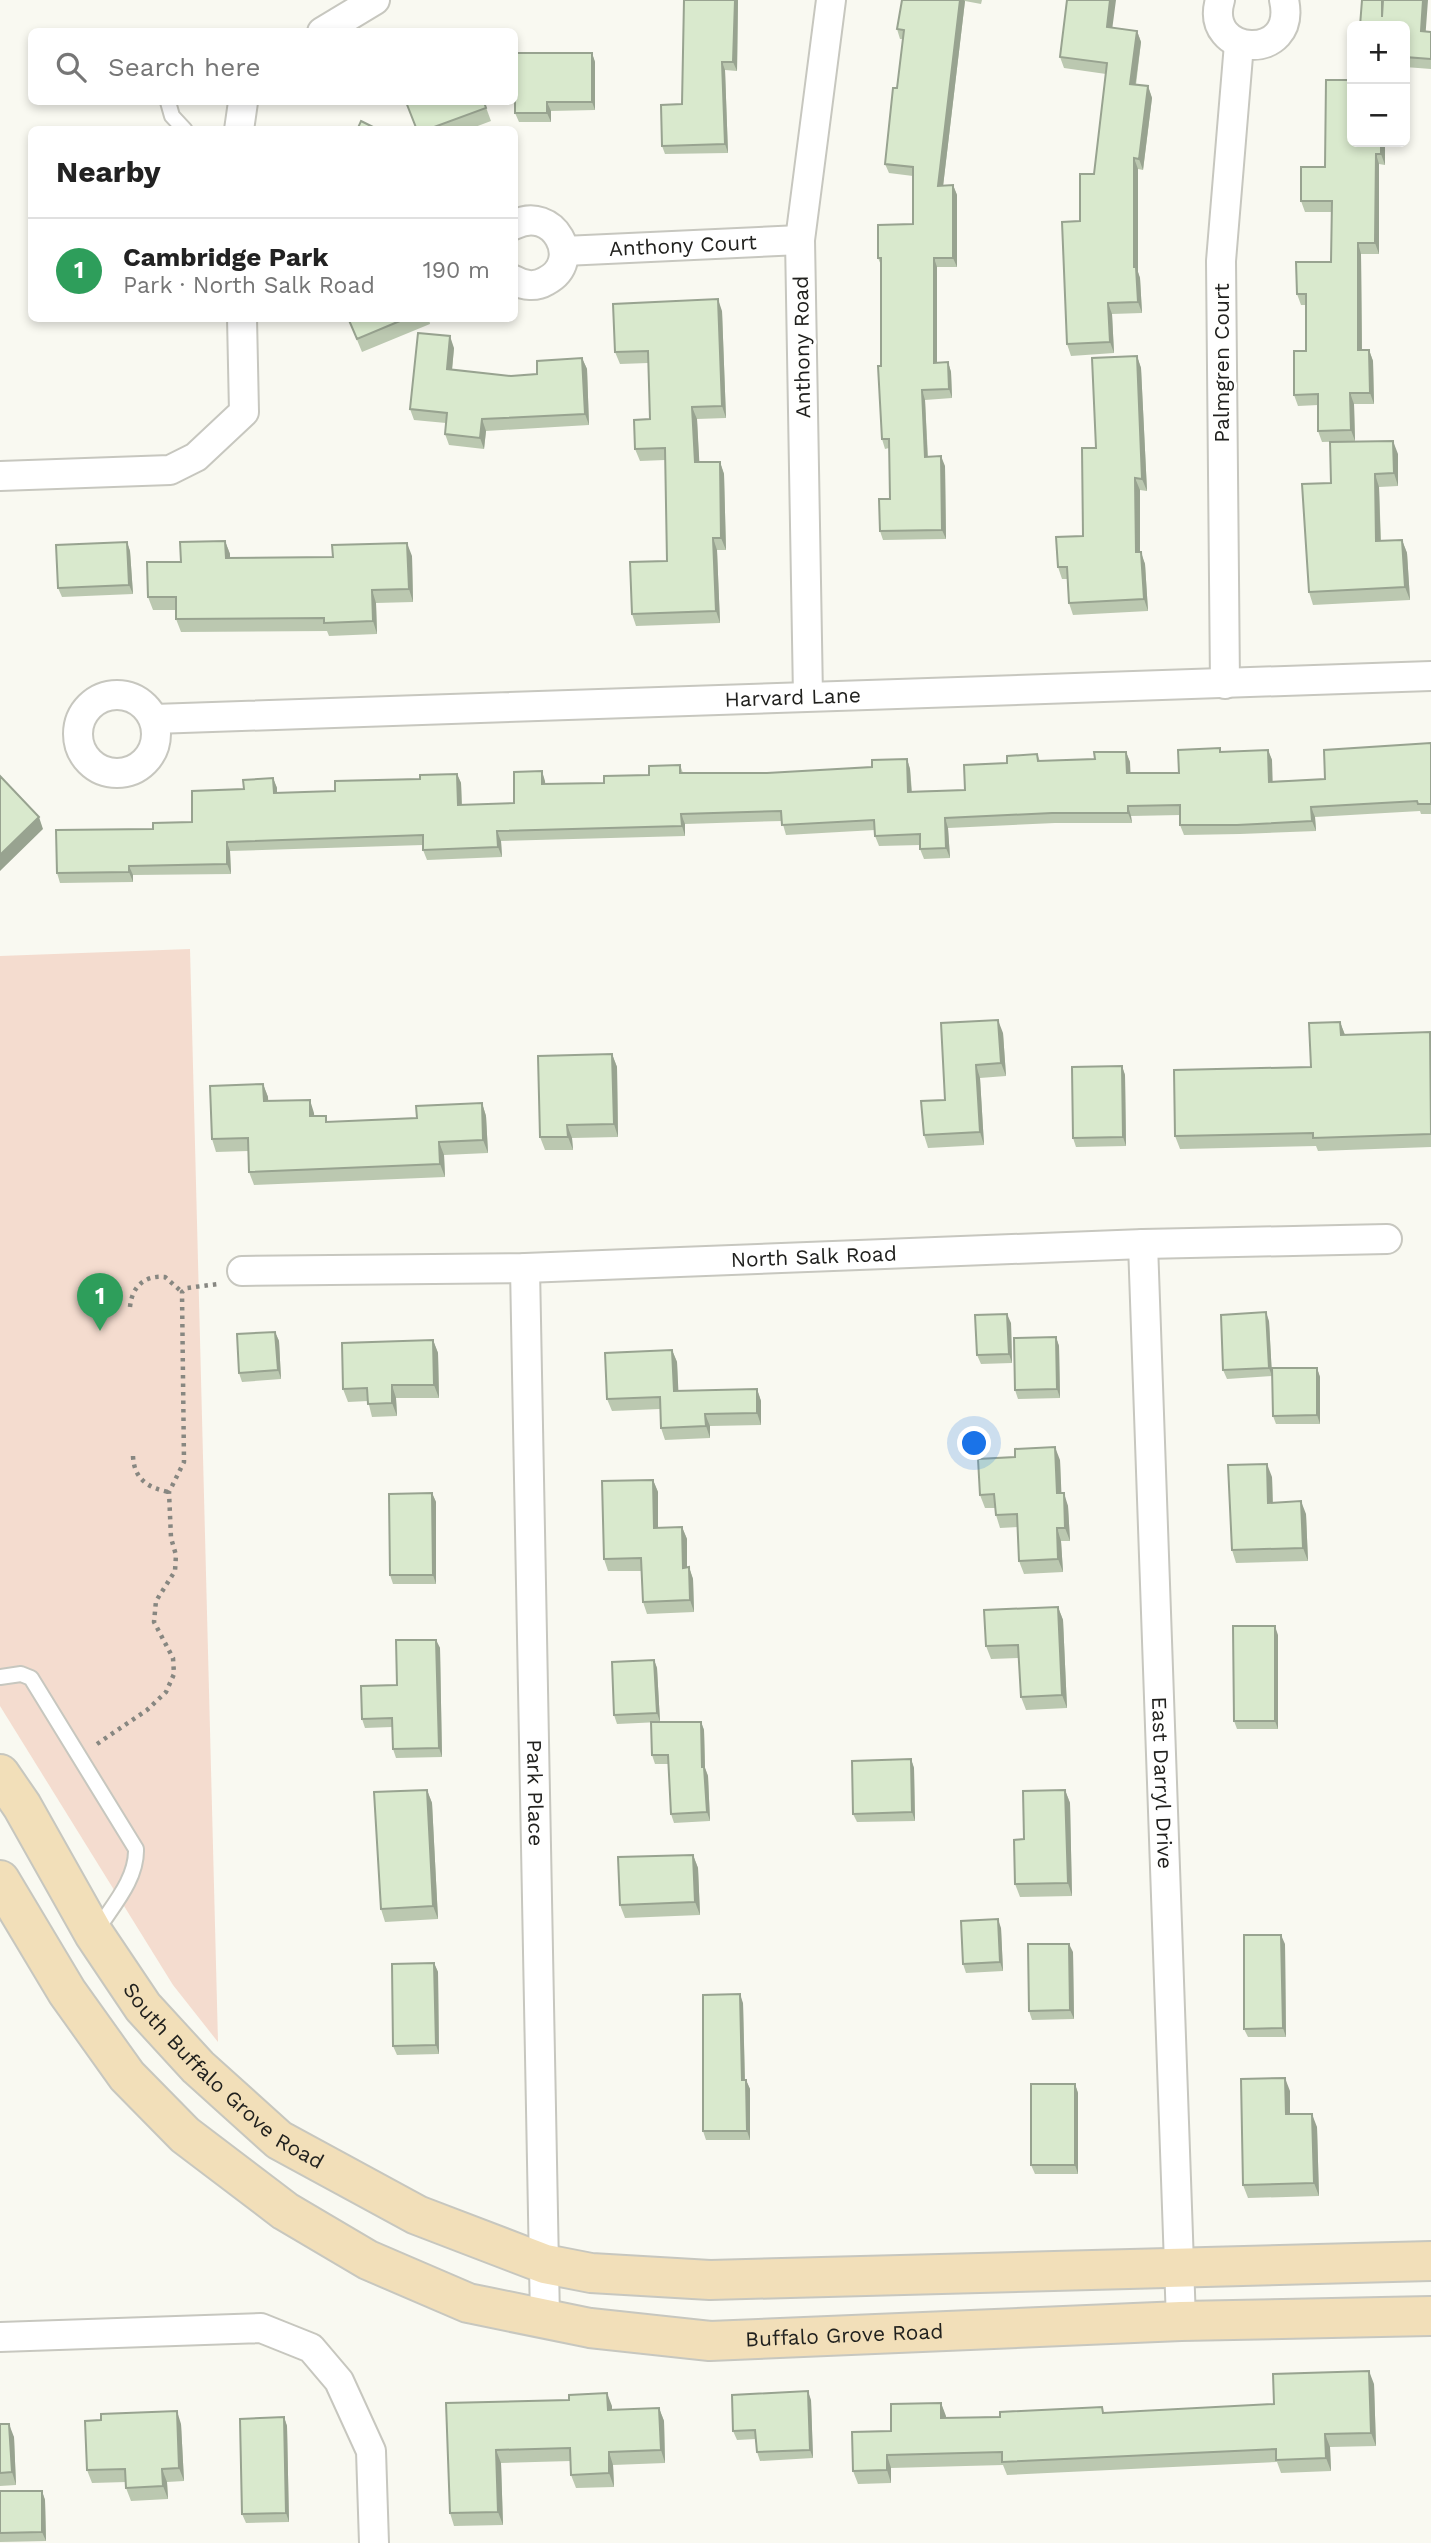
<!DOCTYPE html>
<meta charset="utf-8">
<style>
:root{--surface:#fff;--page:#f2f2f2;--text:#222;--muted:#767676;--line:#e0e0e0;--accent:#d93025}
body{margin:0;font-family:"Work Sans",sans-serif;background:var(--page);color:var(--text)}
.controls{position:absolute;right:21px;top:21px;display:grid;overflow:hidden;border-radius:10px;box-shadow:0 4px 10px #0003}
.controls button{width:63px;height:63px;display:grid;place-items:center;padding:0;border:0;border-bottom:2px solid var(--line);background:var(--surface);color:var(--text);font:35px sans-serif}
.you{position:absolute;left:975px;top:1444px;width:24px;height:24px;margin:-18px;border:5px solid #fff;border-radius:50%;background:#1a73e8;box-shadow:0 0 0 10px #1a73e833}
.badge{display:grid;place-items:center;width:46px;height:46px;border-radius:50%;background:var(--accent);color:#fff;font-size:23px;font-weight:700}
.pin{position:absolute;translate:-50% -58px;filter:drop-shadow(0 2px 4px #0008)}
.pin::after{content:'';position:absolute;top:37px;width:24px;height:21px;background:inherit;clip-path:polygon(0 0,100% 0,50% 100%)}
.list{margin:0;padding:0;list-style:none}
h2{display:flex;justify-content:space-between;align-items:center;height:91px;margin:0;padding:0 28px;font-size:30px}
h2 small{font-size:23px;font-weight:400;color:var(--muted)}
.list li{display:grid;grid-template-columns:46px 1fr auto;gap:21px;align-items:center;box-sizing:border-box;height:105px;padding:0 28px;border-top:2px solid var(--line)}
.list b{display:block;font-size:26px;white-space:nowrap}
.list p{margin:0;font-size:23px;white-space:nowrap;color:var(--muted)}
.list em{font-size:23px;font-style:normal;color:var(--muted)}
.icon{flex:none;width:38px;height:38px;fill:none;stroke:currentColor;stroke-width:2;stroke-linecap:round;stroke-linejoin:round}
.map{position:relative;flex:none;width:1431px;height:2543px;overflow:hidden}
.search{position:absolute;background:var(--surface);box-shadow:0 4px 10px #0003;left:28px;top:28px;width:490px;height:77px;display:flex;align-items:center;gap:18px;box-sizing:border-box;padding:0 24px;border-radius:10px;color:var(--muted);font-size:26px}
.panel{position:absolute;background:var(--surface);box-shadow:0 4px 10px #0003;left:28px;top:126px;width:490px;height:196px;border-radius:10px}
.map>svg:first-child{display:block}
.green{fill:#f4dccf}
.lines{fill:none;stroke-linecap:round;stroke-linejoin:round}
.service-casing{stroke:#c7c7bf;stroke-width:18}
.minor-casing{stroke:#c7c7bf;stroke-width:32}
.secondary-casing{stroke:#c7c7bf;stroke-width:42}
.path{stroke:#878781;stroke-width:4.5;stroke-dasharray:3.5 5;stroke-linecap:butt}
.service{stroke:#fff;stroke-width:14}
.minor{stroke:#fff;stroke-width:28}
.secondary{stroke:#f2dfb9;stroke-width:38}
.wall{fill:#bbc8b0}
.shaded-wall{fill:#98a390}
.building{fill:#d9e9cd;stroke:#98a390;stroke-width:2}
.labels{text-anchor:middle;stroke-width:6;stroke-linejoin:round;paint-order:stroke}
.street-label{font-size:21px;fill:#21211e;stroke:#fffffe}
</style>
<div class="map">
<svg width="1431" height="2543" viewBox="0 0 1431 2543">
<rect width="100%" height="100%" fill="#f9f9f1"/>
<path class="green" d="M190,949l28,1093 -45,-57 -173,-279v-750z"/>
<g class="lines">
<defs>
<path id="service" d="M168,102l4,14 13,14
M0,1677l21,-3 10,4 105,171c1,30 -23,56 -39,81"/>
<g id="minor">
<path d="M1220,0c-17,57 78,63 64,0"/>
<path d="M322,32l53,-32"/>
<path d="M239,130l4,-28"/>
<path d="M514,225c39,-21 71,36 32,56 -10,6 -22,5 -32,-1"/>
<path id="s1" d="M564,251l236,-11"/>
<path d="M0,476l170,-6 26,-13 48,-45 -2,-94"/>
<path d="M1225,684l-4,-423 18,-217"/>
<circle cx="117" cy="734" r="39"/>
<path d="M808,696l-8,-456 31,-240"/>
<path id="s2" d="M154,719l1277,-43"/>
<path id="s3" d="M1143,1244l38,1077"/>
<path id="s4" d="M525,1268l20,1051"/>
<path id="s5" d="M242,1271l283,-3 618,-24 244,-5"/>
<path d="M0,2337l261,-9 50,20 28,33 32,70 3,92"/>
</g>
<g id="secondary">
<path id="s6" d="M0,1774l22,32 72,128 49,73 55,60 81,73 138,75 128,49 46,9 119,7 721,-19"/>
<path id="s7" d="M0,1880l67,112 60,84 58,59 100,76 83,49 100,43 122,25 120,13 471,-20 250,-5"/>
</g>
</defs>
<use href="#service" class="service-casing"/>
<use href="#minor" class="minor-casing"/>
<use href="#secondary" class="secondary-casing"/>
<path class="path" d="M130,1307c2,-21 15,-32 35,-30l17,15
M133,1456c1,23 15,32 36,36
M97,1744l50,-34 19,-18 8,-18 -1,-16 -19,-36 2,-21 19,-30 1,-16 -5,-17 -2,-46 15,-30 -2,-170 5,-4 31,-4"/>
<use href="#service" class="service"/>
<use href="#minor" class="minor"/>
<use href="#secondary" class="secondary"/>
</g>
<path class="wall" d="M738,0l-1,71 -12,-1 3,83 -63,1 -3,-8 20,-42z
M902,0h80l-1,4 -16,-3 -22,185 10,-1 4,10v72h-20v96l11,-1 3,10 1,26 -27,2 3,57 17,9 1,73 -63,1 -3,-9 10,-32 -1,-51 -4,1 -3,-10 -1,-174 -3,-7 35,-34v-48l-24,-3 -4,-9 12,-76 6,-49h-3l-3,-10z
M1405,26l26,6v37l-26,-2z
M1112,28l25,3 4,11 -5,43 12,1 4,12 -9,72 -5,-1v103l2,6 2,35 -30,1 2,39 -43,3 -4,-12 13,-123 14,-47 12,-100 -42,-6 -4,-11z
M592,53l3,9v48l-44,1v11h-32l-4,-9z
M484,102l7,19 -24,9h-50z
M1385,142v23l-6,-1v90h-18l1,96h7l4,11 1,43h-20l1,37 -33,1 -4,-11v-26l-20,1 -4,-11 12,-44v-46h-5l-4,-11 34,-32 1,-50h-27l-4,-11 24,-34z
M722,311l4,107 -29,1 2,43h21l4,12 2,76h-9l3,73 -84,3 -4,-12 35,-53 -2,-101 -25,1 -5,-12 15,-30 -2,-56 -28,1 -5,-12z
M348,318h81l1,6 -68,28z
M454,348l-2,22 59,6 26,-2 45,-16 5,11 2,56 -103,6 -2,18 -35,-4 -4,-11 1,-11 -32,-3 -4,-11z
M1137,356l4,12 6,123 -7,-1v62l5,12 3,47 -75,4 -4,-12 -2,-24h-5l-4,-12 25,-31 13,-88z
M1398,454v32l-19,1 2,54 21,-1 5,13 3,47 -97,5 -4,-13 22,-109z
M225,541l5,13v4l182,-2 1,46 -37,1 1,31 -48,2 -2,-5 -146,1 -5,-13v-9h-23l-5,-13 33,-35z
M127,542l3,9 3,43 -71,3 -4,-9z
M1431,743v71h-10l-1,-3 -105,6 1,14 -76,3 -56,1 -4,-10v-10l-49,1 1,7h-77l-107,5 2,30 -26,1 -4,-10v-4l-41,1 -4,-10v-6l-89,5 -4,-14 -97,3v12l-184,5 1,16 -75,3 -4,-10v-5l-193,6 1,23 -98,1v7l-73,1 -3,-10 96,-44 39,-7 52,-33 29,-11 4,10v5l58,-2 122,-17 4,9 1,22 52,-2 28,-32 3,13 59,-1 45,-8 31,-10 3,8h84l105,-6 35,-8 3,10 2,22 53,-1 42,-27 30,-9 3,7 55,-2 31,-7 4,10v11h49l42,-21 47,-2 4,10v21l53,-2z
M1340,1022l5,13h86v112l-113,4 -2,-5 -136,3 -5,-13 136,-69z
M1003,1033l3,43 -26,2 4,67 -56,3 -4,-13 21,-35z
M612,1054l5,13 1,70 -46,1 1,12h-28l-5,-13z
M1122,1066l3,9 1,71 -50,1 -3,-9z
M263,1084l5,13v4l46,12v3l14,6 89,-4 65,-15 4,13 2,37 -44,2 1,22 -191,8 -5,-13 -1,-21 -32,1 -4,-13z
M1269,1321l3,55 -45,3 -4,-9z
M1011,1323l1,40 -31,1 -4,-9z
M275,1332l4,9 2,38 -39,3 -3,-9z
M1056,1337l3,9 1,52 -42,1 -3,-9z
M433,1340l5,13 1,45h-43l1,18 -25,1 -4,-16 -20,1 -5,-13z
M672,1350l5,12 1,29 79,-2 4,12v24l-51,1v12l-45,2 -4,-12 -1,-19 -48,2 -5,-12z
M1317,1368l3,9v47h-44l-3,-8z
M1060,1460l1,33 7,13 2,35h-9l2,31 -39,2 -5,-13 -1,-34 -18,1 -4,-13 -1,-7h-10l-5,-13z
M1272,1477l1,26 33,11 2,47 -72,2 -4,-13z
M653,1480l5,12v36l24,-1 5,12v28h2l4,12 1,33 -47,2 -4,-12 -2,-31h-33l-4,-12z
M432,1493l4,9v82h-43l-3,-9z
M1058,1607l5,13 4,88 -41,2 -5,-13 -2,-39 -28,1 -5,-13z
M1278,1635v94h-41l-3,-8z
M436,1640l4,8 2,109 -46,1 -3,-9 -1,-22 -27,1 -3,-9 35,-34z
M654,1660l3,8 3,54 -43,2 -3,-9z
M701,1722l3,8 1,38 3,8 2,45 -36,2 -3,-9 -2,-50h-14l-3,-9z
M911,1759l3,9 1,53 -58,1 -4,-8z
M427,1790l5,13 6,116 -53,3 -4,-13z
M1065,1790l5,13 2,93 -52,1 -5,-13 9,-45z
M693,1855l5,13 2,47 -75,3 -5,-13z
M1001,1928l2,43 -37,2 -3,-9z
M1285,1944l1,93h-38l-4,-8z
M1073,1952l1,67 -42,1 -3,-9z
M434,1963l4,9 1,82 -42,1 -4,-9z
M743,2003l2,77h1l4,9v51h-44l-3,-9z
M1075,2084l3,9v81h-43l-4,-9z
M1290,2091v23l27,13 2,69 -71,2 -5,-13z
M1374,2384l2,62 -46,1 1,24 -50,2 -4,-11 -270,13 -4,-10 -112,3v15l-33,1 -5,-13 38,-40 50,-28 5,15 158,-5 170,-9z
M811,2400l2,58 -53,3 -3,-9 -1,-13 -19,1 -4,-9z
M446,2403l166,3v4l47,-2 5,13 1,42 -52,2 1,22 -38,1 -5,-13v-14l-70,2 2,62 -49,1 -4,-13z
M284,2417l3,9 2,96 -43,1 -4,-9z
M0,2424l14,13 2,48 -16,1z
M181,2424l3,57 -17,1 1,17 -37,2 -5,-13v-6l-34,1 -5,-13z
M0,2491h42l3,9 1,41 -46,1z"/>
<path class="shaded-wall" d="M735,0h3l-1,71 -4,-9z
M960,0h4l1,1 -23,194 -4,-9z
M1110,0h6l-5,38 -4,-11z
M1423,0h5l-3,41 -4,-10z
M1137,31l4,11 -7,53 -4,-11z
M592,53l3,9v48l-3,-8z
M722,62l3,8 3,83 -3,-9z
M1148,86l4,12 -9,72 -4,-11z
M547,102l4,9v11l-4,-9z
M1381,142h4v23l-4,-11z
M1376,154l3,10v90l-4,-11z
M1134,158l4,11v103l2,6 2,35 -4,-11 -4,-35z
M953,185l4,10v72l-4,-9z
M1358,243l3,11 1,107 -4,-11z
M934,258l3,9v105l-3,-9z
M718,299l4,12 4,107 -4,-12z
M1108,303l4,11 2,39 -4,-11z
M450,336l4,12 -3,32 -4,-11z
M1369,350l4,11 1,43 -4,-11z
M1137,356l4,12 6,123 -5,-12z
M582,358l5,11 2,56 -4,-11z
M948,362l3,10 1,26 -3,-9z
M922,390l3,10 3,66 -3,-9z
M1350,393l4,11 1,37 -4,-11z
M692,407l5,12 3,55 -5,-12z
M482,419l4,12 -2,18 -4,-11z
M1393,441l5,13v32l-4,-13z
M941,456l4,10 1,73 -4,-9z
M720,462l4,12 2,76 -5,-12z
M1375,474l4,13 2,67 -5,-13z
M1135,478l5,12v74l-4,-12z
M713,538l4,12 3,73 -4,-12z
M1402,540l5,13 3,47 -5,-13z
M225,541l5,13v17l-4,-13z
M127,542l3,9 3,43 -4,-9z
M407,543l5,13 1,46 -4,-13z
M1141,552l4,12 3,47 -4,-12z
M372,590l4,13 1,31 -4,-13z
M1268,750l4,10 1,32 -4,-10z
M1126,752l4,10 1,21 -4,-10z
M907,759l3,10 2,32 -4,-9z
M542,771l3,10 1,13 -4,-10z
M457,774l4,9 1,32 -4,-10z
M273,778l4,10v15l-3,-10z
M1128,806l3,10 1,7 -4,-10z
M1311,807l4,10 1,14 -4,-10z
M681,814l4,10v12l-3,-10z
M39,817l4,12 -43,42v-16z
M945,818l3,10 2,30 -4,-10z
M497,831l4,10 1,16 -4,-10z
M227,842l3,9 1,23 -4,-10z
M129,866l4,9v7l-4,-10z
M998,1020l5,13 3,43 -5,-13z
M1340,1022l5,13h-4z
M612,1054l5,13 1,70 -4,-13z
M976,1065l4,13 4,67 -4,-13z
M1122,1066l3,9 1,71 -3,-9z
M263,1084l5,13 1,17 -5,-13z
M310,1100l4,13 1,16 -5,-13z
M482,1103l4,13 2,37 -5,-13z
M567,1125l5,13 1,12 -5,-13z
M439,1142l5,13 1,22 -5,-13z
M1266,1312l3,9 3,55 -3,-8z
M1007,1314l4,9 1,40 -3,-9z
M275,1332l4,9 2,38 -3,-9z
M1056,1337l3,9 1,52 -3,-9z
M433,1340l5,13 1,45 -5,-13z
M672,1350l5,12 2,41 -5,-12z
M1317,1368l3,9v47l-3,-9z
M392,1385l4,13 1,18 -5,-13z
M757,1389l4,12v24l-4,-12z
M705,1414l5,12v12l-4,-12z
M1055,1447l5,13 2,46 -5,-13z
M1267,1464l5,13 1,39 -5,-13z
M653,1480l5,12v48l-4,-12z
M432,1493l4,9v82l-3,-9z
M1064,1493l4,13 2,35 -5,-13z
M1301,1501l5,13 2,47 -5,-13z
M682,1527l5,12v41l-4,-12z
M1057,1528l4,13 2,31 -5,-13z
M689,1567l4,12 1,33 -4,-12z
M1058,1607l5,13 4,88 -5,-13z
M1275,1626l3,9v94l-3,-8z
M436,1640l4,8 2,109 -3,-9z
M654,1660l3,8 3,54 -3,-9z
M701,1722l3,8 1,38 3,8 2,45 -3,-9 -5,-45z
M911,1759l3,9 1,53 -3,-9z
M427,1790l5,13 6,116 -5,-13z
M1065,1790l5,13 2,93 -4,-13z
M693,1855l5,13 2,47 -5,-13z
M998,1919l3,9 2,43 -3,-9z
M1281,1935l4,9 1,93 -3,-9z
M1069,1944l4,8 1,67 -4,-9z
M434,1963l4,9 1,82 -3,-9z
M740,1994l3,9 2,85 -3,-8z
M1285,2078l5,13v36l-4,-13z
M746,2080l4,9v51l-3,-9z
M1075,2084l3,9v81l-3,-9z
M1312,2114l5,13 2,69 -5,-13z
M1369,2371l5,13 2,62 -5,-13z
M808,2391l3,9 2,58 -3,-8z
M607,2393l5,13v17l-4,-13z
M941,2403l5,13v15l-5,-13z
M659,2408l5,13 1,42 -4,-13z
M177,2411l4,13 3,57 -5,-13z
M284,2417l3,9 2,96 -3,-9z
M9,2424l5,13 2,48 -4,-13z
M1325,2434l5,13 1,24 -5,-13z
M496,2450l5,13 2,62 -5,-13z
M609,2452l4,13 1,22 -5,-14z
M887,2455l4,13v15l-4,-13z
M162,2469l5,13 1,17 -5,-13z
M42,2491l3,9 1,41 -4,-9z"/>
<path class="building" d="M684,0h51l-2,62h-11l3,82 -63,2 -1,-41 21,-1z
M902,0h58l-22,186 15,-1v73h-19v105l14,-1 1,27 -27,1 3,67 16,-1 1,74 -62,1 -1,-32h11l-1,-60h-7l-4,-73h3v-108h-3v-33l35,-1v-57l-28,-3 8,-76h4l7,-58 -7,-1z
M1067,0h43l-3,27 30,4 -7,53 18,2 -9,73 -5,-1v109h2l2,35 -30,1 2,39 -43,2 -5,-122 18,-1v-47h14l13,-111 -47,-6z
M1362,0h20v17l1,-17h40l-2,31 10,1v27l-26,-2v-31h-45z
M515,53h77v49h-45v11h-32z
M1326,80h26v62h29v12h-5l-1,89h-17v107h11l1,43h-20l1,37 -33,1v-37l-24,1v-44h12v-57h-9l-1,-32h35l1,-61h-31v-34h24z
M406,102h78l2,6 -60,22h-9z
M361,121l18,9h-22z
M718,299l4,107 -30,1 3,55h25l1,76h-8l3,73 -84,3 -2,-52 37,-1 -2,-113 -30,1 -1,-29 16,-1 -2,-68 -33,1 -2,-48z
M348,318h59l-50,21z
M418,333l32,3 -3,33 64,7 26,-2v-13l45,-3 3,56 -103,5 -2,19 -35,-4 2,-21 -37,-4z
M1137,356l5,123 -7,-1 1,74h5l3,47 -75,4 -2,-36h-9l-2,-30 27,-1 -1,-88h14l-4,-90z
M1393,441l1,32 -19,1 1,67 26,-1 3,47 -96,5 -7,-108 29,-1 -1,-41z
M225,541l1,17 107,-1 -1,-12 75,-2 2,46 -37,1 1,31 -49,2v-5l-148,1v-22h-28l-1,-35h34l-1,-20z
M127,542l2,43 -71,3 -2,-43z
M1431,743v61h-13l-1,-3 -106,6 1,14 -75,4h-57v-20l-52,1v7h-76l-107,5 1,30 -26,1v-15l-45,2 -1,-16 -92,5 -1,-14 -100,3 1,12 -185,5 1,16 -75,3v-15l-196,7v22l-98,2v6l-72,1 -1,-43 97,-1v-6l39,-1v-31l52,-2 -1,-9 30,-2 1,15 61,-2v-10l85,-2v-4l37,-1 1,31 56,-2v-31l28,-1v13l62,-1v-7l45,-1v-9l31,-1v8h87l105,-6v-7l35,-1 1,33 57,-2 -1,-25 43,-2v-7l30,-2 1,7 57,-2 -1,-7h32l1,21h52l-1,-23 42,-2v4l48,-2 1,32 56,-3 -1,-29z
M0,776l39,41 -39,38z
M998,1020l3,43 -25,2 4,67 -56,3 -3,-34 24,-1 -4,-77z
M1340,1022l1,13 89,-3 1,102 -118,4v-5l-138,3 -1,-66 137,-3 -2,-44z
M612,1054l2,70 -47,1 1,12h-28l-2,-81z
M1122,1066l1,71 -50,1 -1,-71z
M263,1084l1,17 46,-1v16h16v6l91,-4 -1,-12 66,-3 1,37 -44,2 1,22 -191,8 -1,-34 -36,1 -2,-53z
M1266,1312l3,56 -46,2 -2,-55z
M1007,1314l2,40 -32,1 -2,-40z
M275,1332l3,38 -39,3 -2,-39z
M1056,1337l1,52 -42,1 -1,-52z
M433,1340l1,45h-42v18l-24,1 -1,-16 -24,1 -1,-46z
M672,1350l2,41 83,-2v24l-52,1 1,12 -45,2 -1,-31 -53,2 -2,-46z
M1272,1368h45v47l-44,1z
M1055,1447l2,46h7l1,35h-8l1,31 -39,2 -2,-47 -21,1 -2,-21 -14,1 -2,-36 37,-2v-8z
M1267,1464l1,39 33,-2 2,47 -71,2 -4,-85z
M653,1480l1,48 28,-1 1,41 6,-1 1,33 -47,2 -2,-44 -37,1 -2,-78z
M432,1493l1,82h-43l-1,-81z
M1058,1607l4,88 -41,2 -3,-52 -32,1 -2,-36z
M1233,1626h42v95h-41z
M396,1640h40l3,108 -46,1 -1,-31 -30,1 -1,-33 36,-1z
M654,1660l3,53 -43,2 -2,-53z
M651,1722h50l1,45h2l3,45 -36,2 -3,-59h-16z
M911,1759l1,53 -59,2 -1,-53z
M427,1790l6,116 -52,3 -7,-117z
M1065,1790l3,93 -53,1 -1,-44 10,-1 -1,-48z
M693,1855l2,47 -75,3 -2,-48z
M998,1919l2,43 -37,2 -2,-43z
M1244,1935h37l2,93 -39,1z
M1028,1944h41l1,66 -41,1z
M434,1963l2,82 -43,1 -1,-82z
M740,1994l2,86h4l1,51h-44v-136z
M1285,2078l1,36h26l2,69 -71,2 -2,-106z
M1031,2084h44v81h-44z
M1369,2371l2,62 -46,1 1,24 -50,2v-11l-274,13v-10l-115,3v15l-34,1 -1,-39 39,-1v-27l50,-1v15l59,-1v-5l102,-5 1,6 171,-9 -1,-30z
M808,2391l2,59 -53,2 -2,-22 -22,1 -1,-36z
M607,2393l1,17 51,-2 2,42 -52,2v21l-38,2 -1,-27 -74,2 2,62 -48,1 -4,-110 123,-3v-5z
M177,2411l2,57 -17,1 1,17 -37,2 -1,-19 -38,1 -2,-49 16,-1v-6z
M284,2417l2,96 -44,1 -2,-95z
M0,2424h9l3,48 -12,1z
M0,2491h42v41l-42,1z"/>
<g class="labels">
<g class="street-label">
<text dy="7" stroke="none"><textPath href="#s1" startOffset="119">Anthony Court</textPath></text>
<text transform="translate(802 347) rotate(-91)" y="7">Anthony Road</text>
<text transform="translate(1222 363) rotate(-90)" y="7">Palmgren Court</text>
<text dy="7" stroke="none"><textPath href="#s2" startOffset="639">Harvard Lane</textPath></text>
<text dy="7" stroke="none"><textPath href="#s5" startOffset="572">North Salk Road</textPath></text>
<text dy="7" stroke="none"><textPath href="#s3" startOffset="539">East Darryl Drive</textPath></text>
<text dy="7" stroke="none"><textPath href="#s4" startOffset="525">Park Place</textPath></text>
<text dy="7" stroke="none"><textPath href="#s6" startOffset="380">South Buffalo Grove Road</textPath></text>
<text dy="7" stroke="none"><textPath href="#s7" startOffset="1027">Buffalo Grove Road</textPath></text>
</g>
</g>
</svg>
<div class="controls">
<button>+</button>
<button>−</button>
</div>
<div class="you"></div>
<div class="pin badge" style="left:100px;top:1331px;background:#2e9e5b">1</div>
<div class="search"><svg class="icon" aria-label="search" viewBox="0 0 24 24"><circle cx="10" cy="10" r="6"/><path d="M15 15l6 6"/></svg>Search here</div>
<section class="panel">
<h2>Nearby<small></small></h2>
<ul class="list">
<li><span class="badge" style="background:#2e9e5b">1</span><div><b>Cambridge Park</b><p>Park · North Salk Road</p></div><em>190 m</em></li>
</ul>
</section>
</div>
